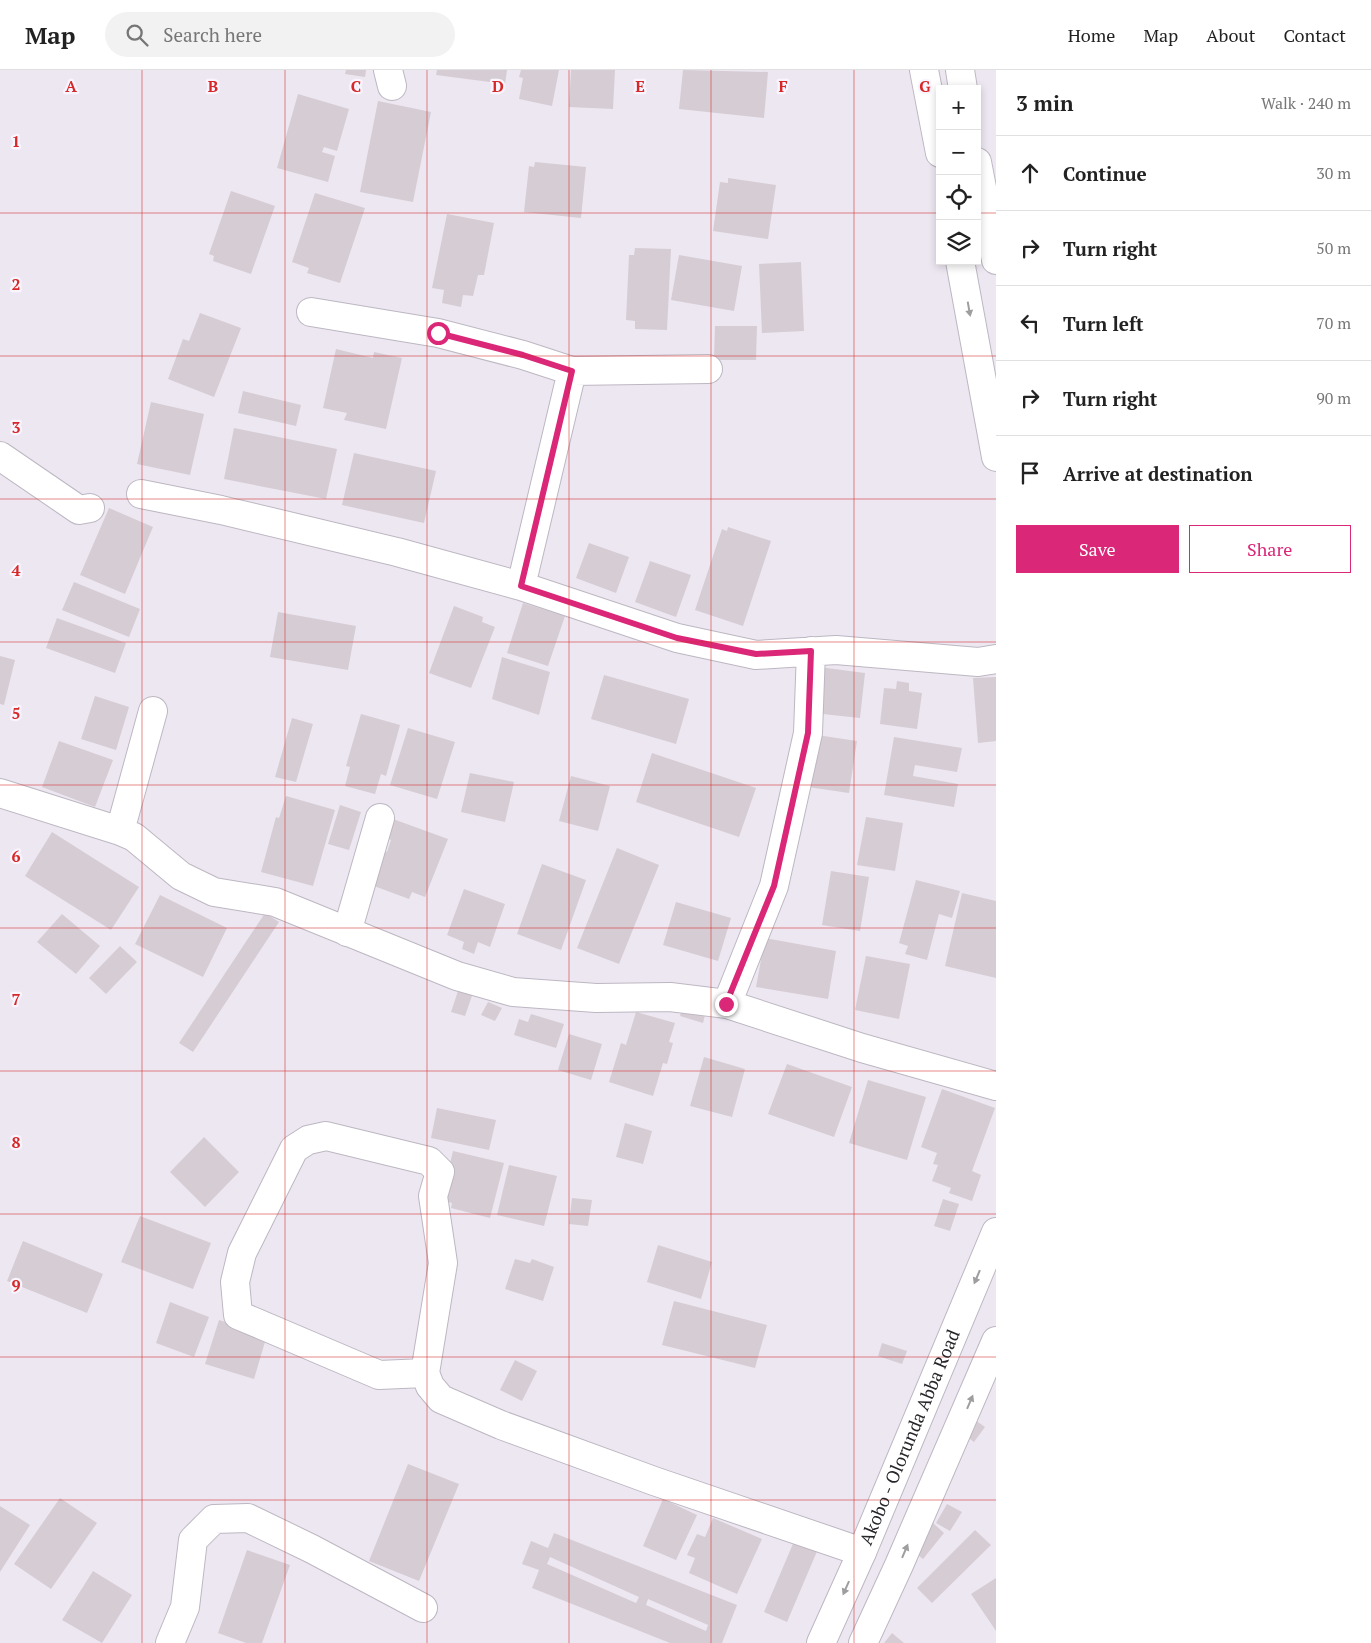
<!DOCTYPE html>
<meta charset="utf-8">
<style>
:root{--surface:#fff;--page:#f2f2f2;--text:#222;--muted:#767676;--line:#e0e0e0;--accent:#db2777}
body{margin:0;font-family:"PT Serif",serif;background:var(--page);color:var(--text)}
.controls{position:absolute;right:15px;top:15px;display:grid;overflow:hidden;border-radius:0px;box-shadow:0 2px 8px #0003}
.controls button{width:45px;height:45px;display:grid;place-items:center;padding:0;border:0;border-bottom:1px solid var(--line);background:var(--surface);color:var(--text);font:25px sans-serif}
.stop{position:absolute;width:15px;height:15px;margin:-11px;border:4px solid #db2777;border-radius:50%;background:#fff}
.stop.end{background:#db2777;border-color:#fff;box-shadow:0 1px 5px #0008}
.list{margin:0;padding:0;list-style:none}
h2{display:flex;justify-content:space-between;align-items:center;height:65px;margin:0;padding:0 20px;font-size:21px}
h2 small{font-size:16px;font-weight:400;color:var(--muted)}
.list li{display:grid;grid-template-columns:32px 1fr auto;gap:15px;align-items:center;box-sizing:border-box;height:75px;padding:0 20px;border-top:1px solid var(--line)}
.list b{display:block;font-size:19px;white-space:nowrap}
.list em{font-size:16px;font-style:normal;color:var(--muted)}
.actions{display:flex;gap:10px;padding:15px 20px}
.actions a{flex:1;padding:11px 0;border:1px solid var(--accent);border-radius:0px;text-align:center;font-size:18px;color:var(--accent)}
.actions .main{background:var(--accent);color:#fff}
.icon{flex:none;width:28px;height:28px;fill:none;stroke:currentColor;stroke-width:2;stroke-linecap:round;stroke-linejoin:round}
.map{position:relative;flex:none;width:996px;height:1573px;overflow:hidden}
header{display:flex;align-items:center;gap:30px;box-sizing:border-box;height:70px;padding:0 25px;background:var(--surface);border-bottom:1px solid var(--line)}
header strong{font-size:24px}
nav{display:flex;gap:28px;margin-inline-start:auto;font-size:18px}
.search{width:350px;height:45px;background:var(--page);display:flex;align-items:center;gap:12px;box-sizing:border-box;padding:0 18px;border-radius:28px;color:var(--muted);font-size:19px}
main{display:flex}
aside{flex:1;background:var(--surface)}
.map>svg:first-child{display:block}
.building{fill:#d6ccd4;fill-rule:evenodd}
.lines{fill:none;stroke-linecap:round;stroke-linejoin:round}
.minor-casing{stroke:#bdb7c2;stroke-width:30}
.major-casing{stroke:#bdb7c2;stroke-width:30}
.minor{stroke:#fff;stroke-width:28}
.major{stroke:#fff;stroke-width:28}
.oneway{fill:#9e9d9f}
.route{stroke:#db2777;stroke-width:6}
.grid{fill:none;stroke:#d62828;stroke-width:1;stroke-opacity:0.55}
.labels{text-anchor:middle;stroke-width:4.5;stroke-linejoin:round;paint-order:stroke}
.street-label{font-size:18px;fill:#28262a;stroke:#f9f5fe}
.grid-label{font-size:16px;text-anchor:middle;font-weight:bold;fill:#d62828;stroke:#f9f5fe;stroke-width:4.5;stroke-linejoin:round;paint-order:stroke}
</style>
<header>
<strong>Map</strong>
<div class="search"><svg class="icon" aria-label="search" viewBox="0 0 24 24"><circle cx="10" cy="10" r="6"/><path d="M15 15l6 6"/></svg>Search here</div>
<nav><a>Home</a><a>Map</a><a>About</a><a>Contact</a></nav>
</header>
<main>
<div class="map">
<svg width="996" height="1573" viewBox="0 0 996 1573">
<rect width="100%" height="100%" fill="#ede7f2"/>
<path class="building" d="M346,0h20l-1,7 -20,-3z
M437,0h70l-2,14 -69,-9z
M521,0h38l-7,36 -33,-7 4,-21 -4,-1z
M571,0h44l-2,39 -44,-2z
M683,0l85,2 -4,46 -85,-9z
M298,24l51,15 -12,42 -13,-4 -2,5 13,4 -7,26 -51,-14z
M378,31l53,11 -18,90 -53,-10z
M535,92l51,5 -5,51 -57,-6 5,-46 5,1z
M728,108l48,7 -8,54 -55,-8 7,-49 8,1z
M231,121l44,15 -24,68 -38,-13 1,-5 -5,-2z
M315,123l50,15 -25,75 -33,-10 2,-5 -17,-6z
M447,144l47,9 -10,52h-6l-5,21 -10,-1 -2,12 -19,-4 2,-13 -12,-2z
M635,178l36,1 -4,81 -32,-1v-8l-9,-1 3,-65h5z
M679,185l63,11 -8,45 -63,-11z
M801,192l3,69 -42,2 -3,-69z
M200,243l41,15 -27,69 -46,-18 15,-40 6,2z
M715,256h42l-1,34h-42z
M336,279l37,9 1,-6 28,6 -16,71 -42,-9 3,-7 -24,-5z
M243,321l58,14 -5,21 -58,-13z
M151,332l53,12 -14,61 -53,-11z
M234,358l103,21 -11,50 -102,-20z
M354,383l82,18 -12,52 -82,-18z
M109,438l44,19 -28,67 -45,-19z
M728,457l43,14 -28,85 -48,-16 27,-81 5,2z
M589,473l40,14 -13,36 -40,-15z
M650,491l41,14 -15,42 -41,-15z
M74,512l66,27 -11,28 -67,-27z
M523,533l42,13 -17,50 -41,-13z
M454,536l29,11 -1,5 13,5 -24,61 -42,-15z
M278,542l78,14 -8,44 -78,-13z
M57,548l69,25 -11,30 -69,-25z
M0,586l15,4 -11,45 -4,-1z
M502,587l48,15 -11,43 -47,-16z
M819,597l46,6 -5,45 -47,-5z
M604,605l85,24 -13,45 -85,-25z
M996,607v64l-18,2 -5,-65z
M897,611l12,2v8l13,2 -5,36 -37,-5 4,-36 12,1z
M95,626l34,11 -13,43 -35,-11z
M361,644l39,11 -14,51 -5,-2 -6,20 -30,-8 5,-19 -4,-1z
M292,648l21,6 -17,58 -21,-5z
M408,658l47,14 -18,57 -47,-14z
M817,665l40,6 -8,52 -41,-6z
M894,667l68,11 -5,24 -42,-7 -2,11 45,8 -4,23 -70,-12z
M59,671l54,19 -18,47 -53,-20z
M652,683l104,35 -17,49 -103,-35z
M470,703l44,9 -9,40 -44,-10z
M571,706l39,10 -12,45 -39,-10z
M286,726l49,14 -22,76 -52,-14 15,-55 3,1z
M340,735l21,7 -12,38 -21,-6z
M866,747l37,6 -8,48 -38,-6z
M393,749l55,20 -23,58 -13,-5 -3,7 -35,-13 6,-16 -8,-3 7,-18 8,3 4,-12 -5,-2z
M52,762l87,55 -28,43 -86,-54z
M617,778l42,17 -40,99 -42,-16z
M542,794l44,16 -25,70 -44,-16z
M831,801l38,6 -9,54 -38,-6z
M916,810l44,11 -8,27 -13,-4 -12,46 -22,-6 3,-8 -9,-3z
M464,819l41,15 -15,43 -12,-5 -4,12 -12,-5 2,-7 -17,-7z
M962,823l34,8v77l-51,-12z
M160,825l67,33 -24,49 -68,-33z
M676,832l55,16 -13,43 -55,-16z
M265,843l14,9 -86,130 -14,-9z
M62,844l38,32 -24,28 -39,-32z
M765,868l71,13 -8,48 -72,-12z
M120,876l17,16 -31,32 -17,-16z
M866,886l44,8 -11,55 -44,-9z
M459,918l14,5 -8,23 -14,-4z
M684,930l23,7 -4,16 -23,-7z
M488,932l14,6 -7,13 -14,-6z
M636,942l39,11 -6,19 4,1 -6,21 -4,-1 -10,33 -44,-14 12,-39 5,2z
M531,944l33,10 -8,24 -42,-13 5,-16 9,3z
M569,964l33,10 -11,36 -33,-10z
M704,987l41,12 -13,48 -42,-11z
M787,994l65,23 -18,50 -66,-23z
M868,1010l58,17 -19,63 -58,-17z
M942,1019l53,19 -23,63 9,4 -9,26 -23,-8 2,-5 -19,-7 6,-16 -5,-1 4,-11 -16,-6z
M437,1038l59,12 -7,30 -58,-12z
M625,1053l27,8 -9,33 -27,-7z
M204,1067l35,35 -34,35 -35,-35z
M453,1081l51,12 -14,55 -39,-10 1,-5 -11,-3z
M509,1095l48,11 -13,50 -47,-11z
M572,1128l20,2 -4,26 -19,-2z
M943,1129l16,5 -9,27 -16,-5z
M140,1146l71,27 -18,46 -72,-27z
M23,1171l80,33 -16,39 -80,-32z
M658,1175l54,17 -11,37 -54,-17z
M515,1189l15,4 2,-4 22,8 -11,34 -38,-12z
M674,1231l93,24 -12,43 -93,-23z
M170,1232l39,15 -15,40 -38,-14z
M219,1250l48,15 -13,44 -49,-15z
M882,1273l25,8 -5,13 -24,-8z
M515,1290l22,11 -15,30 -22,-11z
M968,1345l17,12 -11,15 -16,-12z
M408,1394l51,20 -40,97 -50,-20z
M60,1428l37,25 -46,66 -37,-25z
M663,1429l34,16 -21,45 -33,-14z
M947,1434l15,8 -12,19 -14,-8z
M0,1436l30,19 -30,47z
M713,1448l49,21 -25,55 -48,-21 6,-15 -8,-3 10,-21 8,3z
M932,1452l12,11 -21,26 -13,-10z
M975,1460l16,15 -59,58 -15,-15z
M554,1463l183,72 -15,38h-52l-138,-55 7,-18 -17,-6 9,-23 17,7zM550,1487l89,40 -3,6 -89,-39zM648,1529l60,26 -2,6 -60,-26z
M795,1469l23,10 -31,73 -23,-10z
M247,1480l43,15 -28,78h-16l-28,-10z
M93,1501l39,24 -30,48 -40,-23z
M996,1508v53l-25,-37z
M892,1563l12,10h-20z"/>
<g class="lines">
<defs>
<path id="minor" d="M388,0l4,16
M311,242l127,21 85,22 49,16 136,-2
M0,386l79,54 11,-2
M141,424l80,16 176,42 124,34 156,52 79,17 80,-5 142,12 18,-3
M521,516l51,-215
M153,641l-33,120 14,6 47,39 33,16 61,10 182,74 56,16 83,6 74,-1 57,7 135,44 134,38
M0,723l120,38
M347,862l33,-114
M727,934l47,-118 34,-153 3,-82
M425,1303l-46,2 -141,-60 -3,-33 7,-29 52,-104 14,-9 18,-4 103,25 11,11 -7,24 10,67 -18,110 5,13 11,13 60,26 153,56 208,71
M170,1573l15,-36 8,-67 21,-21 34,-1 64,31 111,59"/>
<g id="major">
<path d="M924,0l16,83"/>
<path d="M960,0l3,19"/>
<path d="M977,92l19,98"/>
<path d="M960,191l36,196"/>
<path id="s1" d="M821,1573l41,-91 134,-320"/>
<path d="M863,1573l36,-78 97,-224"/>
</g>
</defs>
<use href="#minor" class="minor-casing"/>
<use href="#major" class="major-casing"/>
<use href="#minor" class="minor"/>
<use href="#major" class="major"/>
</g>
<defs><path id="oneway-solid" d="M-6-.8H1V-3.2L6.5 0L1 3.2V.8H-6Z" transform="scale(1.25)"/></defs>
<g class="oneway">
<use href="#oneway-solid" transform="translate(969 239) rotate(80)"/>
<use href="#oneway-solid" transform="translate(977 1207) rotate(113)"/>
<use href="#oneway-solid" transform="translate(970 1332) rotate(-67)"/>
<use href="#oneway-solid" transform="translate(905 1481) rotate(-67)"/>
<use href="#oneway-solid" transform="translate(846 1518) rotate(114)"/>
</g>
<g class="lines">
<path class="route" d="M438,263l85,22 49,16 -51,215 156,52 79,16 55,-3 -3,82 -34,153 -48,118"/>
</g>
<path class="grid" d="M142,0v1573M285,0v1573M427,0v1573M569,0v1573M711,0v1573M854,0v1573M0,143h940M977,143h19M0,286h996M0,429h996M0,572h996M0,715h996M0,858h996M0,1001h996M0,1144h996M0,1287h996M0,1430h996"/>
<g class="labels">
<g class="street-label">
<text dy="6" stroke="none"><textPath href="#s1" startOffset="224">Akobo - Olorunda Abba Road</textPath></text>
</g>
</g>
<g class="grid-label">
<text x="71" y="22">A</text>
<text x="213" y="22">B</text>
<text x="356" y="22">C</text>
<text x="498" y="22">D</text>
<text x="640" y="22">E</text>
<text x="783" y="22">F</text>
<text x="925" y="22">G</text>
<text x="16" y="77">1</text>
<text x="16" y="220">2</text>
<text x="16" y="363">3</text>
<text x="16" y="506">4</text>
<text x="16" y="649">5</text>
<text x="16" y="792">6</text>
<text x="16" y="935">7</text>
<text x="16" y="1078">8</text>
<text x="16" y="1221">9</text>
</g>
</svg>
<div class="controls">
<button>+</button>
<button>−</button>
<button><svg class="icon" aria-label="locate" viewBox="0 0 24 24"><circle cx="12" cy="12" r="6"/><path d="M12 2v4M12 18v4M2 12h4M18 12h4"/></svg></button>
<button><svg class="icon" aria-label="layers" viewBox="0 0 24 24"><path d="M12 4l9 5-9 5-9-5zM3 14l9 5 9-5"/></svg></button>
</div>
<div class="stop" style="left:438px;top:263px"></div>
<div class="stop end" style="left:726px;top:934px"></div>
</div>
<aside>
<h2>3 min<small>Walk · 240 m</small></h2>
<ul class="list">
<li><svg class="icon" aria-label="ahead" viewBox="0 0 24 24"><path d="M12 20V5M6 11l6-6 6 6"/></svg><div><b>Continue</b></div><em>30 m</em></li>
<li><svg class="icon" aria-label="right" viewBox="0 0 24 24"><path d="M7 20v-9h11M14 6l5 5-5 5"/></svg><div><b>Turn right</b></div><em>50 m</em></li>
<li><svg class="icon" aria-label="left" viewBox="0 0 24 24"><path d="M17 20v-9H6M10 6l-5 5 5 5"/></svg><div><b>Turn left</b></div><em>70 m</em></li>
<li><svg class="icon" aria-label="right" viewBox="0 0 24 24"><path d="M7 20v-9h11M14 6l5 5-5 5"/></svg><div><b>Turn right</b></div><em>90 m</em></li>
<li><svg class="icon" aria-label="arrive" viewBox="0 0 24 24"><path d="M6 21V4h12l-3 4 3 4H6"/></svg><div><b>Arrive at destination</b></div></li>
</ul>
<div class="actions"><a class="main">Save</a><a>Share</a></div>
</aside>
</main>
